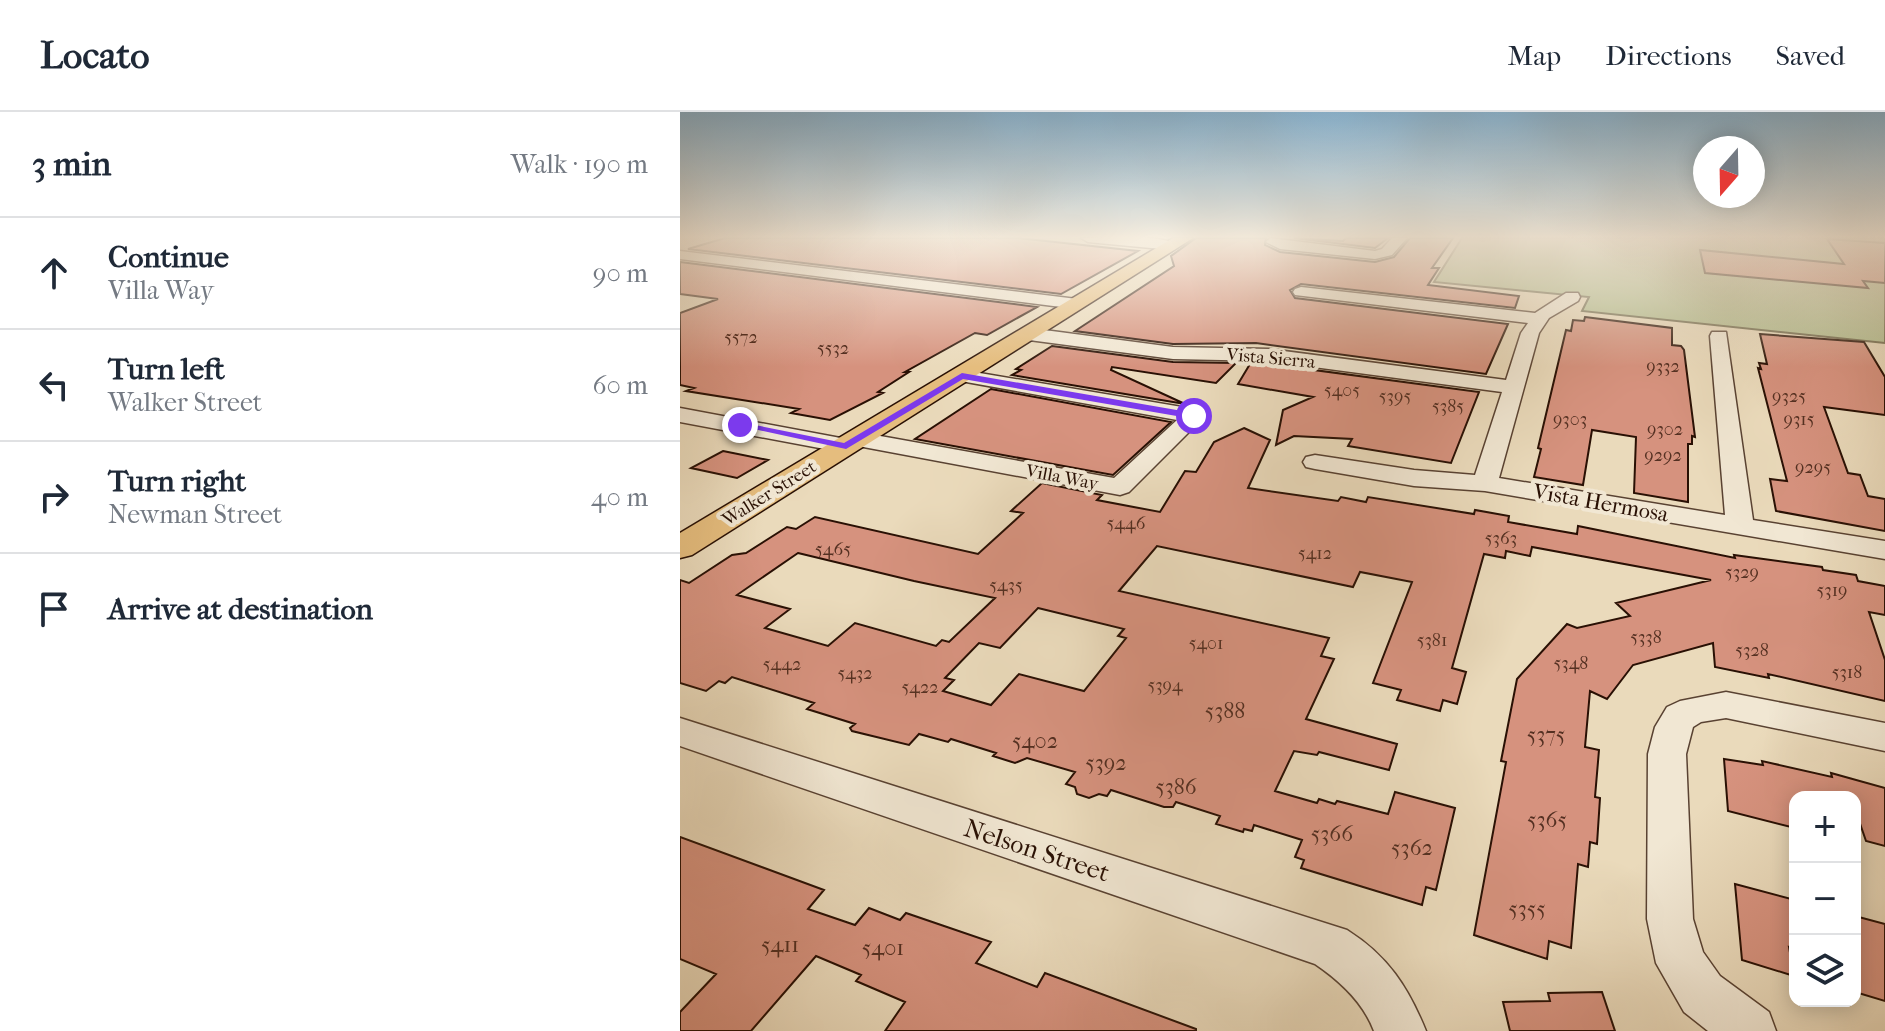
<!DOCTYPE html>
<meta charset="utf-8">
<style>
:root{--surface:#fff;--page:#f2f2f3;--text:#1f2937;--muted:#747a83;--line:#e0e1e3}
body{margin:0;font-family:"IM FELL French Canon",serif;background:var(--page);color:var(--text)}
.controls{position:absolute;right:24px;bottom:24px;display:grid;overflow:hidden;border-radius:16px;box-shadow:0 4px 20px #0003}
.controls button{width:72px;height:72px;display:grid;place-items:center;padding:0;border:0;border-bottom:2px solid var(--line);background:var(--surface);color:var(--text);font:40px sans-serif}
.compass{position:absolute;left:1013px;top:24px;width:72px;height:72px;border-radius:50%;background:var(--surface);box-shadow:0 4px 20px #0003;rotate:200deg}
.stop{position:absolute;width:24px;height:24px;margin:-18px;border:6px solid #7c3aed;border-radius:50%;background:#fff}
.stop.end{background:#7c3aed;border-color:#fff;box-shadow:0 2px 8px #0008}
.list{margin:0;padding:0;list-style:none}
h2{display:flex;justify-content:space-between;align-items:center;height:104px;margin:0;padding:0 32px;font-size:34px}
h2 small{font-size:26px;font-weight:400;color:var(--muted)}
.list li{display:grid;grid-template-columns:52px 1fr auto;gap:24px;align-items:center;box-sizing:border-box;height:112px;padding:0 32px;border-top:2px solid var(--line)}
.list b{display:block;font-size:30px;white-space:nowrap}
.list p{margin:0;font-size:26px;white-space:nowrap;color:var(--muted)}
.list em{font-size:26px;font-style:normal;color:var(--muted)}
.icon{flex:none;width:44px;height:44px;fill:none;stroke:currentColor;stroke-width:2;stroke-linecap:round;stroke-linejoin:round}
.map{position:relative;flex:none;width:1205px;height:919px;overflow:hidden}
header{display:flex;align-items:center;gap:48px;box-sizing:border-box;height:112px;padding:0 40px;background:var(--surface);border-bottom:2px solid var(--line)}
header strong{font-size:38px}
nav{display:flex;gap:44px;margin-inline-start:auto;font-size:28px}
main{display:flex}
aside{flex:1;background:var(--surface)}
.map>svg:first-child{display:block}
.green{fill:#b5c091;stroke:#6f684a;stroke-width:2}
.building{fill:#d6927e;stroke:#291004;stroke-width:2;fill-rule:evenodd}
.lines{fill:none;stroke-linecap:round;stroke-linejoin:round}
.minor-casing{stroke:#594232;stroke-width:3}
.major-casing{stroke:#291004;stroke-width:3}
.minor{fill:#f1e7d3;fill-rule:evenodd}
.major{fill:#e5bd7e;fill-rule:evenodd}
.route{fill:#7c3aed}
.labels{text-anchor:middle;stroke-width:8;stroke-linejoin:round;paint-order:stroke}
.number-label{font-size:18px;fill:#543022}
.far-street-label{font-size:18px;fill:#291004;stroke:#f1e7d3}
.street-label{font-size:22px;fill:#291004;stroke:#f1e7d3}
.near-number-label{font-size:22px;fill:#543022}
.near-street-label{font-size:26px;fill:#291004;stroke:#f1e7d3}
</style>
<header>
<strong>Locato</strong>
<nav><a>Map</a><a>Directions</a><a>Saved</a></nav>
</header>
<main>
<aside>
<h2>3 min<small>Walk · 190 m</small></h2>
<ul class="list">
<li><svg class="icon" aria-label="ahead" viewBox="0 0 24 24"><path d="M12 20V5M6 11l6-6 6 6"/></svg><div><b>Continue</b><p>Villa Way</p></div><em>90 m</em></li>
<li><svg class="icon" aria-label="left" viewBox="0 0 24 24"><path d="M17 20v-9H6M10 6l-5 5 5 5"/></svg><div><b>Turn left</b><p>Walker Street</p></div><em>60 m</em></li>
<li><svg class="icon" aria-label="right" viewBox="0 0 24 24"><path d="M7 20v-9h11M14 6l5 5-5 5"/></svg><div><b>Turn right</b><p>Newman Street</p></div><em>40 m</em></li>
<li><svg class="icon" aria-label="arrive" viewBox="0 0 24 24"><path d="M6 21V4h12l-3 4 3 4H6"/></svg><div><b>Arrive at destination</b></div></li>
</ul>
</aside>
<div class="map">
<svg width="1205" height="919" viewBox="0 0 1205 919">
<rect width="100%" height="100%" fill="#eadabb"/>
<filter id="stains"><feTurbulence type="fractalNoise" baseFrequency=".0025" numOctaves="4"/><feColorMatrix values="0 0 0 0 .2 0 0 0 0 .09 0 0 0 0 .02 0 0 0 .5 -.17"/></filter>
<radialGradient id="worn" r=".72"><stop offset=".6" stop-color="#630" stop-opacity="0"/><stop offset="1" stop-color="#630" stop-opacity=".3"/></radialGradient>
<path class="green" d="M782,126h423v105l-303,-32 7,-14 -155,-15z"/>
<path class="building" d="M45,126h293l120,13 -77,43 -373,-45z
M516,126h70l-1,7 15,7 95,10 19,-5 16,-19h43l-21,30h7l-11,17 91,11 -4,12 -214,-24 -11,6 5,8 213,26 -22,50 -230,-31 -83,1 -98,-13 99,-65 -3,-10z
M614,126l49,3 3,-3h42l-13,10z
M1147,127l58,4v40l-22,-2 5,7 -163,-15 -5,-23 144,14z
M0,150l357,45 -50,28 -12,-2 -70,39h4l-31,20 5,1 -53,27 -39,-7 8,-4 -113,-18 8,-3 -14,-3v-72l38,-14 -38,-5z
M905,205l87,11v17l9,1 3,4 11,87 -3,-1v8h-4v58l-54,-9 2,-56 -44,-7 -9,55 -49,-8 7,-28 -3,-1 28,-118 5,1 2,-11 11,1z
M1080,222l104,8 21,35v38l-61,-8 24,66 12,2 8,21 17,3v32l-109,-20 -6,-32 17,2 -29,-113 3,1 -2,-6 8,1z
M372,234l121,16 63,1 -20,20 -104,-16 -1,3 74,34 -173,-29 9,-5 -5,-1z
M570,252h19l210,28 -28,71 -103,-17 4,-7 -58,-3 -18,9 7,-35 30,-13 -75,-13z
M311,277l180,33 -58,53 -198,-36z
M564,316l26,12 -22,48 90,13 3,-4 25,5 2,-5 106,17 1,-4 34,6 -1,6 69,12 1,-8 157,32 -1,-3 88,12 1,3 33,5 2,6 27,5v29l-16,-3 16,48v41l-117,-27 1,4 -54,-11 -2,-24 -80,22 -26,34 -17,-8 -5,56 14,3 -4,47 5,1 -3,46 -7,-2 -2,25 -10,-3 -7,84 -22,-7 -2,18 -73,-24 32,-173 -5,-1 16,-82 50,-55 10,4 53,-12 -14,-13 95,-23 -179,-33 -2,9 -24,-5 -1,7 -21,-4 -32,114 14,4 -9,32 -14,-4 -3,11 -43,-11 4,-10 -28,-7 39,-101 -52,-10 -7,15 -196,-41 -38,45 210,47 -8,18 13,3 -28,60 91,25 -8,26 -70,-18 -2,3 -23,-4 -19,40 42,12 2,-4 16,5 2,-3 51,13 7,-22 60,16 -19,82 -10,-3 -4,18 -121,-37 3,-8 -9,-3 7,-17 -48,-15 -2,6 -8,-2 -1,3 -27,-8 4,-8 -44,-14 -3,5h-9l-53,-17 -4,6 -8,-2 -10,4 -12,-4 -2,-7 -9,-3 9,-12 -48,-14 -12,5 -22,-7 3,-3 -45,-14 -3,3 -29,-8 -10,11 -57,-14 -2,-3 5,-4 -48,-15 7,-6 -82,-26 -7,6 -6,-2 -13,10 -26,-8v-103l9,3 43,-28 14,-2 41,-26 9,2 19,-12 163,37 45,-41 -12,-2 31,-28 60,12 -5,5 63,12 25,-41 11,1 18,-30zM118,441l116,28 81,17 -46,44 -7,-2 -6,6 -81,-23 -27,23 -63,-18 25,-19 -53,-14zM358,496l86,21 -6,7 8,2 -42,53 -65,-17 -28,31 -48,-14 11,-11 -9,-2 34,-35 21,5z
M43,339l45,9 -31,18 -46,-10z
M1044,647l39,6 -1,-4 70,16 -1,-4 54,15v58l-19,-5 -11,-32v-12h-60v31l-67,-17z
M0,725l144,53 -16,19 47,16 14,-17 31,12 6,-7 85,29 -15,21 61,24 8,-14 151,56v2h-311l20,-29 -49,-21 5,-6 -45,-19 -65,75h-71v-19l36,-38 -36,-15z
M1055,772l60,16v49l-6,-2 5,29 -52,-16z
M1175,804l30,8v77l-30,-9z
M922,880l13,39h-105l-7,-29 47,-1 -2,-8z"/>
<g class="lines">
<defs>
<path id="minor" d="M401,126c23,0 81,-5 98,8l-7,4 -84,-8z
M590,126l105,13 7,-2 10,-11h15l-15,17 -17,4 -95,-10 -14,-7z
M0,139l397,48 8,5 -8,5 -397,-50z
M621,175l234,26 31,-20h12l2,4 -2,4 -29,17 -10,15 -40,145 226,37 -15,-179 2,-4h14l27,188 132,21v18l-400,-68 -71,-5 -99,-17 -9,-2 -3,-5 3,-5 9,-2 99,15 61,5 27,-83 -233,-31 -96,-2 -144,-19 -9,-6 9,-6 144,19 96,2 237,31 15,-47 7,-10 -233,-28 -2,-3 2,-3z
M282,258l232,39 11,7 -76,76 -9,3 -262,-49 -4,5 -8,2 -166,-31v-14l166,31 4,-5 8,-2 256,46 63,-58 -222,-40 -3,-4z
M1046,580l159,31v28l-159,-33 -25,4 -8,5 -7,27 7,165 10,33 17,24 49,36 7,19h-68l-24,-19 -28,-49 -9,-44 1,-165 7,-27 12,-20 13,-6z
M0,606l667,212c41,26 61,57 79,101h-52c-11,-29 -34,-50 -59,-67l-635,-218z"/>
<path id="major" d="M493,126h20l-501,317 -12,3v-25z"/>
</defs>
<use href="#minor" class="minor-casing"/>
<use href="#major" class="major-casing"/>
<use href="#minor" class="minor"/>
<use href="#major" class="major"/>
</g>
<linearGradient id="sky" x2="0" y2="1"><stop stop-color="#89b6d5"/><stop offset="0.49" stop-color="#f6eee0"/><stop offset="1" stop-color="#f6eee0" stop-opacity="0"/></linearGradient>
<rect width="1205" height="255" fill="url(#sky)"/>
<path class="route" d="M282,261l232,40 5,3 -5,3 -231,-40 -117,70 -111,-24 5,-3 104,21z"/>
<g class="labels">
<g class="number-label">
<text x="61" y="231">5572</text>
<text x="153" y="242">5532</text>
<text x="983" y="260">9332</text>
<text x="662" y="284">5405</text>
<text x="715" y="290">5395</text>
<text x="1109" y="290">9325</text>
<text x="768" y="300">5385</text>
<text x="890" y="313">9303</text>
<text x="1119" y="313">9315</text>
<text x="985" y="323">9302</text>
<text x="983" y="349">9292</text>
<text x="1133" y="361">9295</text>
<text x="446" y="417">5446</text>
<text x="821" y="432">5363</text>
<text x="153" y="443">5465</text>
<text x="635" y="447">5412</text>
<text x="1062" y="466">5329</text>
<text x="326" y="479">5435</text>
<text x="1152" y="484">5319</text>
<text x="966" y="531">5338</text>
<text x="752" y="534">5381</text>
<text x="526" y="537">5401</text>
<text x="1072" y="544">5328</text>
<text x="891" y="557">5348</text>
<text x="102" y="558">5442</text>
<text x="1167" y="566">5318</text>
<text x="175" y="567">5432</text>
<text x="485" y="579">5394</text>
<text x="240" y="581">5422</text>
</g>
<g class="far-street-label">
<text transform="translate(591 246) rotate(5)" y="6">Vista Sierra</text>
<text transform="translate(382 365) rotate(11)" y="6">Villa Way</text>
<text transform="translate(89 381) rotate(-32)" y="6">Walker Street</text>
</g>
<g class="street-label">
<text transform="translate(921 390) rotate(10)" y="8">Vista Hermosa</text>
</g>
<g class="near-number-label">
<text x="545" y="606">5388</text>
<text x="866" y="630">5375</text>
<text x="355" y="636">5402</text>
<text x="426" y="658">5392</text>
<text x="496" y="682">5386</text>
<text x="867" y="715">5365</text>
<text x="652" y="729">5366</text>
<text x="732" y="743">5362</text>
<text x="847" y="804">5355</text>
<text x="100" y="840">5411</text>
<text x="203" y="843">5401</text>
</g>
<g class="near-street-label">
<text transform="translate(357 738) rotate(18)" y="9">Nelson Street</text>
</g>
</g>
<rect width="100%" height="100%" filter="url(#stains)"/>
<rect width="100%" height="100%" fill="url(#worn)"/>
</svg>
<div class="controls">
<button>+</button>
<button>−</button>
<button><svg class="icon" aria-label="layers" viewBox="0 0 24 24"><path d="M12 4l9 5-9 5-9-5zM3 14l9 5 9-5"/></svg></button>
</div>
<svg class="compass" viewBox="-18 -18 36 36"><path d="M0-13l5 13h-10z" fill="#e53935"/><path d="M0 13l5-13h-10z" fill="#747a83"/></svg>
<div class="stop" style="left:514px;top:304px"></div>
<div class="stop end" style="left:60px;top:313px"></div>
</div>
</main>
